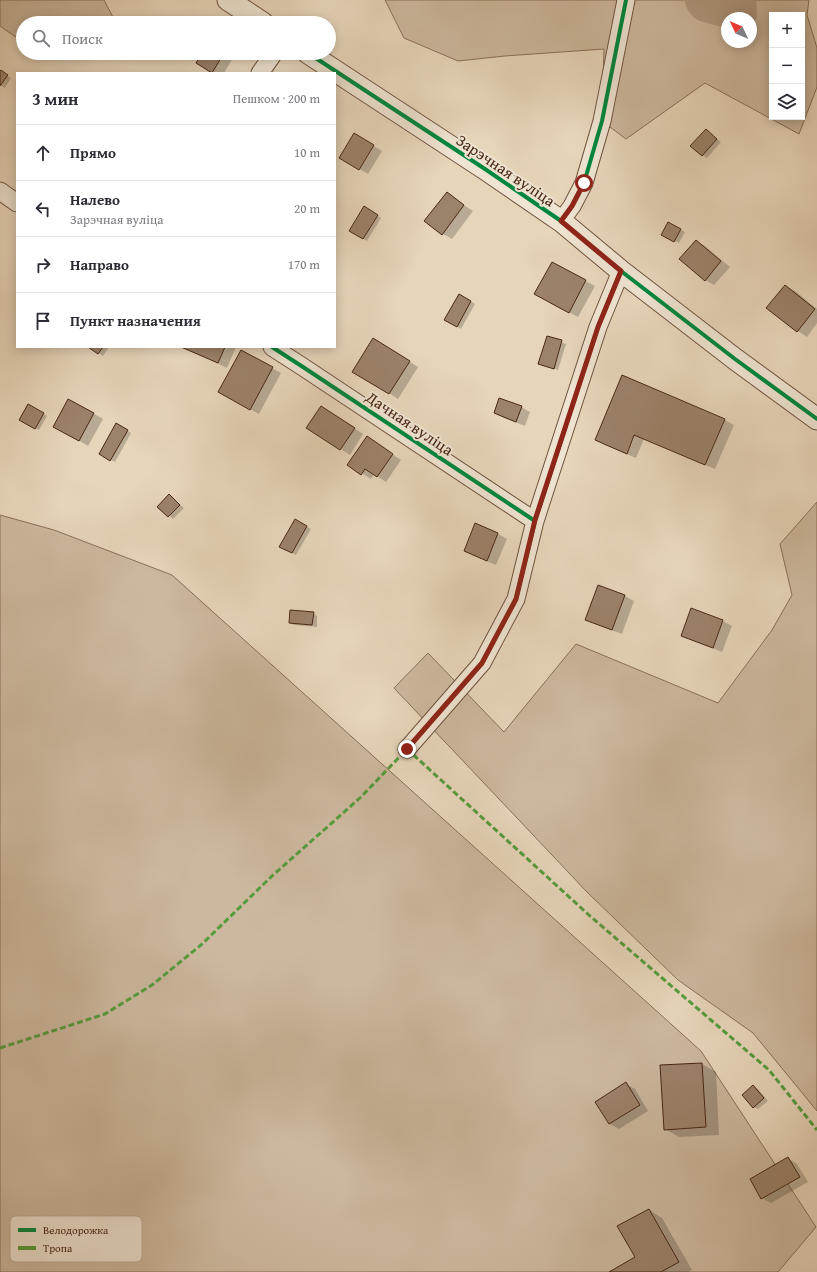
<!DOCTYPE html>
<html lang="ru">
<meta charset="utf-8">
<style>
:root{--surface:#fff;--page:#f2f2f3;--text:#2b2b33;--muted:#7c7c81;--line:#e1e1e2}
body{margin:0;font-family:"Gentium Book Plus",serif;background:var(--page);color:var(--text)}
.controls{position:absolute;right:12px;top:12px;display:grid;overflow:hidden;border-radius:0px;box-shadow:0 2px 10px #0003}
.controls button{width:36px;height:36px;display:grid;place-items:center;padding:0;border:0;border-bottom:1px solid var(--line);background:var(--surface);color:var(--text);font:20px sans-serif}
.compass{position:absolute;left:721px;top:12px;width:36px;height:36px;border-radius:50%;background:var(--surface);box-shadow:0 2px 10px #0003;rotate:314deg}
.stop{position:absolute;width:12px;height:12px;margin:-9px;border:3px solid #8f2418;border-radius:50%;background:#fff}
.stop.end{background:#8f2418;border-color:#fff;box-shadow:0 1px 4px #0008}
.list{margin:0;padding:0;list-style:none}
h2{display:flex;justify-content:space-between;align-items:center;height:52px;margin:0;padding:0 16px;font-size:17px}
h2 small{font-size:13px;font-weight:400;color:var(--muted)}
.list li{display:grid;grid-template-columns:26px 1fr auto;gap:12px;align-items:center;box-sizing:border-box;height:56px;padding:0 16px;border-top:1px solid var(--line)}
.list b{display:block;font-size:15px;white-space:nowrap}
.list p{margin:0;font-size:13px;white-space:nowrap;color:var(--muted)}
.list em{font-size:13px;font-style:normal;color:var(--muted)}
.icon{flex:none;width:22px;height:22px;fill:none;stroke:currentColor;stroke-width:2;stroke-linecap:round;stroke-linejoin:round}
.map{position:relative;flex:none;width:817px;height:1272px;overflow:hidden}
.search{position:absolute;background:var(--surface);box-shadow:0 2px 10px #0003;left:16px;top:16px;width:320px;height:44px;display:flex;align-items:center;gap:10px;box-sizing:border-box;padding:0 14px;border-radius:22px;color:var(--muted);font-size:15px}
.panel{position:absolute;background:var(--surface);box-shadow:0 2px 10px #0003;left:16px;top:72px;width:320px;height:276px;border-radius:0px}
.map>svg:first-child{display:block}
.green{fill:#ccb89e;stroke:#8a7059;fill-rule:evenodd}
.shadow{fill:#0003}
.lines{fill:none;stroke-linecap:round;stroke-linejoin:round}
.river{stroke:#b19a82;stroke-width:38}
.building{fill:#9b826a;stroke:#492814}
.minor-casing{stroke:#70533e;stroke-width:19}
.tertiary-casing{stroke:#70533e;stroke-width:23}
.minor{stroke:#efe4d2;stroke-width:17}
.tertiary{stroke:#efe4d2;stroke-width:21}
.quiet{stroke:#559c3d;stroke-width:3;stroke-dasharray:6 3;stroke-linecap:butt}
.cycleway-casing{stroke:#efe4d2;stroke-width:6}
.cycleway{stroke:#00873e;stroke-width:4}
.route{stroke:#8f2418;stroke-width:5}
.labels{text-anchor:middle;stroke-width:4;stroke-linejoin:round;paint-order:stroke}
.street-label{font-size:16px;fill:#492814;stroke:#efe4d2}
.key{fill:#efe4d2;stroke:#bdac99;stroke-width:1}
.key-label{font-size:11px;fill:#492814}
</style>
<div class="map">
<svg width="817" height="1272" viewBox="0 0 817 1272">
<rect width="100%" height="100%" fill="#e7d5ba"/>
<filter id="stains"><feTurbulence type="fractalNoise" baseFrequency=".005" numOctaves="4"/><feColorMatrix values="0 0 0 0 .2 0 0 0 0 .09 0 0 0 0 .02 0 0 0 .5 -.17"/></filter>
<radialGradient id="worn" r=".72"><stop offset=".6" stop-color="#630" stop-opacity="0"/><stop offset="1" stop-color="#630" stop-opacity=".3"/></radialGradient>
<path class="green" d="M0,0h104l12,23h-93v19l-23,-16z
M385,0h424l-2,15 10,33v39l-18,47 -94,-51 -79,56 -24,-18 2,-72 -99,7 -47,5 -54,-23zM772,15h30v102h-30zM727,18h24v24h-24z
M38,53h56l-3,2 -45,4z
M817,502v609l-64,-78 -75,-53 -91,-88 -193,-204 34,-35 76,79 72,-88 142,59 54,-73 20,-35 -12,-51z
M0,515l54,15 118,45 529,476 115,176 -38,45h-778z"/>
<path class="shadow" d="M203,53h33l-12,20h-9l-18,-11z
M1,72l10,6 -6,10 -5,-3z
M706,130l15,12 -14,16 -5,-3z
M354,134l28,17 -14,23 -28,-16z
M447,194l26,17 -21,28 -9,-5z
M364,208l17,10 -14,23 -17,-11z
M668,223l17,9 -6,11 -12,-6z
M696,241l9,5 25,21 -16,18 -9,-5z
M552,263l43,23 -17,31 -34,-18z
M785,286l10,5 22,18v14l-10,14 -9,-6 -30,-24z
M459,295l16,9 -14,25 -16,-10z
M548,337l18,7 -8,26 -18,-6z
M383,345l35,22 -20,32 -9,-6z
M90,347h19l-6,9z
M183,347h53l-9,21z
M272,368l9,5 -22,41 -31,-17z
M69,400l34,19 -15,27 -34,-20z
M28,405l19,11 -8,14 -19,-10z
M521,407l9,5 -5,14 -21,-8 -9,-5z
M330,412l33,22 -13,21 -42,-27z
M725,420l9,5 -19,44 -71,-30 -8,19 -31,-13 -9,-5z
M116,425l15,8 -16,29 -15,-8z
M376,443l25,17 -15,22 -12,-8 -3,5 -22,-14z
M169,496l15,12 -11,11 -14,-13z
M295,520l16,9 -15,26 -15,-9z
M476,524l22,10 9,5 -11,26 -22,-9 -9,-5z
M598,586l27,10 9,5 -12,33 -27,-10 -9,-5z
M313,613l4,3v11l-23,-2 -4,-2z
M723,621l9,5 -10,26 -31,-12 -9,-5z
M702,1064l14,8 3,63 -40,2 -14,-8 -4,-63z
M626,1084l9,5 13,22 -29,18 -9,-5 -13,-22z
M754,1087l4,2 10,12 -10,8 -5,-2z
M788,1158l9,6 11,18 -37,21 -9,-5z
M649,1210l13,8 30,52 -4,2h-78l26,-15z"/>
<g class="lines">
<path class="river" d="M704,0l2,3 32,9 -1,-12"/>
</g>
<path class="building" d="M202,53h22l-12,20 -16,-10z
M1,70l7,5 -8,11v-15z
M706,129l11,10 -15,17 -12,-10z
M354,133l20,12 -15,25 -20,-12z
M447,192l17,13 -22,30 -18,-14z
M364,206l14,9 -15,24 -14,-8z
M668,222l13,7 -7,13 -13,-7z
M696,240l25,21 -16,20 -26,-22z
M552,262l34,18 -17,33 -35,-19z
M785,285l30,24 -18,23 -31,-24z
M459,294l12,7 -14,26 -13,-7z
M547,336l15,4 -8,29 -16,-5z
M373,338l37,23 -21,33 -37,-22z
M88,347h15l-5,7z
M181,347h44l-7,16z
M241,350l32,17 -23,43 -32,-18z
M622,375l103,44 -20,46 -71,-30 -7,19 -32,-14z
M499,398l23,8 -6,16 -22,-9z
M68,399l26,14 -15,28 -26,-14z
M28,404l16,9 -9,16 -16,-9z
M321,406l34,22 -15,22 -34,-22z
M116,423l12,7 -18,31 -11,-7z
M367,436l26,18 -16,23 -12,-8 -4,6 -14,-10z
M169,494l11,11 -12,12 -11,-10z
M295,519l12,7 -15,27 -13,-6z
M475,523l23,10 -11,28 -23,-10z
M598,585l27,10 -13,35 -27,-10z
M691,608l32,12 -10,28 -32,-12z
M290,610l24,2 -2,13 -23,-2z
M702,1063l4,64 -42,3 -4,-65z
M626,1082l14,23 -31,19 -14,-22z
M753,1085l11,13 -11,10 -11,-13z
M788,1157l12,20 -39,22 -11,-20z
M649,1209l30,53 -18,10h-52l26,-15 -18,-31z"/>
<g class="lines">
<defs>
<path id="minor" d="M260,73l14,-20
M0,191l17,12
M561,221l11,-15 12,-23 18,-62 24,-121
M272,347l31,20 232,154
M407,749l75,-86 34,-64 19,-78 63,-194 23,-56"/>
<path id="tertiary" d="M228,0l35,23
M308,53l177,116 76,52 60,50 114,88 82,60"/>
</defs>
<use href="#minor" class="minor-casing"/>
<use href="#tertiary" class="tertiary-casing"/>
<use href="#minor" class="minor"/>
<use href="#tertiary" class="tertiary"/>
<path class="quiet" d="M0,1048l105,-34 47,-29 49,-40 71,-69 89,-79 46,-48 183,167 179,154 48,60"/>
<defs>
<path id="cycleway" d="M308,53l177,116 76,52 60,50 114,88 82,60
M561,221l11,-15 12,-23 18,-62 24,-121
M272,347l31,20 232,154
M407,749l75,-86 34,-64 19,-78 63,-194 23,-56"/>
</defs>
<use href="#cycleway" class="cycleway-casing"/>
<use href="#cycleway" class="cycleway"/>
</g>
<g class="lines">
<path class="route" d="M407,749l75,-86 34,-64 19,-79 63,-193 23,-56 -60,-50 11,-15 12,-23"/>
</g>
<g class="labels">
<g class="street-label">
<text transform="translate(506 170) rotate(34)" y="6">Зарэчная вуліца</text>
<text transform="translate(410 423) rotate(34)" y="6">Дачная вуліца</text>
</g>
</g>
<rect x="10" y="1216" width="132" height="46" rx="6" class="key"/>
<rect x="18" y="1228" width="18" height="4" fill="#00873e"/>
<rect x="18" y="1246" width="18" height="4" fill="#559c3d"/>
<g class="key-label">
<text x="43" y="1234">Велодорожка</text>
<text x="43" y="1252">Тропа</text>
</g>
<rect width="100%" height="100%" filter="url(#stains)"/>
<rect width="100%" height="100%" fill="url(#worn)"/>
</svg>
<div class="controls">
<button>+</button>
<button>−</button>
<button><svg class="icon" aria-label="layers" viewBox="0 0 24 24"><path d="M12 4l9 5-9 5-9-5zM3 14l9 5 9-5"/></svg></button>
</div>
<svg class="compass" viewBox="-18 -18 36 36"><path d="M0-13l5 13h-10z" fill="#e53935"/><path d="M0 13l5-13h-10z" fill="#7c7c81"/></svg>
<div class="stop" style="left:584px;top:183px"></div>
<div class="stop end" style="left:407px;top:749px"></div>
<div class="search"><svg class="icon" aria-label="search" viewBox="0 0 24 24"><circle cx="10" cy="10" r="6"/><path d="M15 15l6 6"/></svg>Поиск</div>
<section class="panel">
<h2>3 мин<small>Пешком · 200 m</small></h2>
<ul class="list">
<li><svg class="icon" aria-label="ahead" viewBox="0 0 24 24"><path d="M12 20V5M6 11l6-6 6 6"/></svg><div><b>Прямо</b></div><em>10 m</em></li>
<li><svg class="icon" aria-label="left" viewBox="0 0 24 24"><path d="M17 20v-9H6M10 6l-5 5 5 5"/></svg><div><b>Налево</b><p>Зарэчная вуліца</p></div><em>20 m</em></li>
<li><svg class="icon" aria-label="right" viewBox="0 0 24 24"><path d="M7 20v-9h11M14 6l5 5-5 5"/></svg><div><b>Направо</b></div><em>170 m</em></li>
<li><svg class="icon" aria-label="arrive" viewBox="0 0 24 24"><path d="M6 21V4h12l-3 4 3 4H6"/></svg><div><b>Пункт назначения</b></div></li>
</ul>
</section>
</div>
